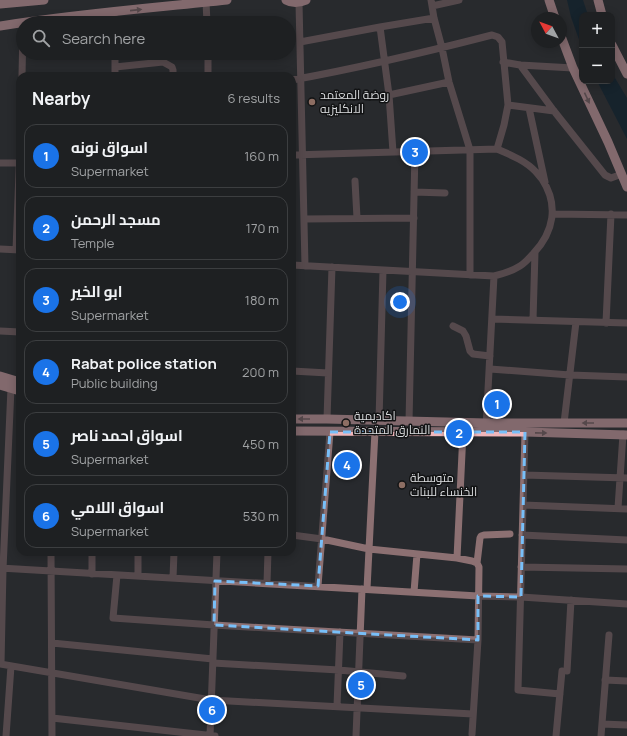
<!DOCTYPE html>
<meta charset="utf-8">
<style>
:root{--surface:#1e2022;--page:#2b2d2f;--text:#f1f3f6;--muted:#a1a3a5;--line:#3c3e40;--accent:#1a73e8}
body{margin:0;font-family:Manrope,Cairo,sans-serif;background:var(--page);color:var(--text)}
.controls{position:absolute;right:12px;top:12px;display:grid;overflow:hidden;border-radius:8px;box-shadow:0 2px 10px #0003}
.controls button{width:36px;height:36px;display:grid;place-items:center;padding:0;border:0;border-bottom:1px solid var(--line);background:var(--surface);color:var(--text);font:20px sans-serif}
.compass{position:absolute;left:531px;top:12px;width:36px;height:36px;border-radius:50%;background:var(--surface);box-shadow:0 2px 10px #0003;rotate:311deg}
.you{position:absolute;left:400px;top:302px;width:14px;height:14px;margin:-10px;border:3px solid #fff;border-radius:50%;background:#1a73e8;box-shadow:0 0 0 6px #1a73e833}
.badge{display:grid;place-items:center;width:26px;height:26px;border-radius:50%;background:var(--accent);color:#fff;font-size:13px;font-weight:700}
.pin{position:absolute;translate:-50% -50%;border:2px solid #fff;box-shadow:0 1px 4px #0006}
.list{margin:0;padding:0;list-style:none}
h2{display:flex;justify-content:space-between;align-items:center;height:52px;margin:0;padding:0 16px;font-size:17px}
h2 small{font-size:13px;font-weight:400;color:var(--muted)}
.list li{display:grid;grid-template-columns:26px 1fr auto;gap:12px;align-items:center;box-sizing:border-box;height:64px;margin:0 8px 8px;padding:0 8px;border:1px solid var(--line);border-radius:12px}
.list b{display:block;font-size:15px;white-space:nowrap}
.list p{margin:0;font-size:13px;white-space:nowrap;color:var(--muted)}
.list em{font-size:13px;font-style:normal;color:var(--muted)}
.icon{flex:none;width:22px;height:22px;fill:none;stroke:currentColor;stroke-width:2;stroke-linecap:round;stroke-linejoin:round}
.map{position:relative;flex:none;width:627px;height:736px;overflow:hidden}
.search{position:absolute;background:var(--surface);box-shadow:0 2px 10px #0003;left:16px;top:16px;width:280px;height:44px;display:flex;align-items:center;gap:10px;box-sizing:border-box;padding:0 14px;border-radius:22px;color:var(--muted);font-size:15px}
.panel{position:absolute;background:var(--surface);box-shadow:0 2px 10px #0003;left:16px;top:72px;width:280px;height:484px;border-radius:12px}
.map>svg:first-child{display:block}
.water{fill:#001b2b}
.lines{fill:none;stroke-linecap:round;stroke-linejoin:round}
.minor{stroke:#8c7072;stroke-width:7}
.major{stroke:#f0b6ba;stroke-width:9}
.oneway{fill:#8c6d6f}
.marked{fill:none;stroke:#78bff8;stroke-width:3;stroke-dasharray:8 5;stroke-linejoin:round}
.education-dot{fill:#8d6e63;stroke:#121314;stroke-width:1.5}
.labels{text-anchor:middle;stroke-width:3;stroke-linejoin:round;paint-order:stroke}
.poi-label{font-size:12px;fill:#dadcde;stroke:#121314;text-anchor:start}
</style>
<div class="map">
<svg width="627" height="736" viewBox="0 0 627 736">
<rect width="100%" height="100%" fill="#282a2e"/>
<path class="water" d="M567,0h16l5,15h-6v33l-11,-31z
M612,73l15,25v41l-30,-58h15z"/>
<g class="lines">
<path class="minor" d="M431,0l3,18 8,30 7,34 21,68v125
M206,2l1,21
M299,3l6,263
M432,6l27,-6
M114,12v11
M380,27l9,68 4,57
M300,42l80,-15 54,-9
M115,53v23
M208,53v23
M503,62l17,3 53,3
M520,65l34,46 51,64 6,3 11,-4
M115,67l48,-5 9,5 1,3v6
M22,76l1,-49
M292,80c67,-12 134,-28 200,-45l6,2 4,5 6,63 -4,20 -7,24
M389,95l60,-13
M508,105l46,6
M529,108l16,74
M292,155l205,-6c14,6 29,12 39,23 2,2 4,5 6,7 17,26 12,53 -9,75 -4,4 -8,9 -13,12 -8,5 -17,8 -26,10l-202,-11
M0,163h20
M355,181l2,37
M414,192l31,1
M553,214l74,1
M304,219l110,-1
M0,249l20,1
M16,250l4,-104
M492,319l135,4
M533,320l2,-68
M606,323l5,-109
M453,326l10,5 3,5 4,15 3,3 17,2
M0,331l20,1
M490,369l80,6 57,2
M292,371l36,2
M327,419l5,-152
M379,421l4,-151
M409,422l6,-271
M564,423l12,-101
M486,428l8,-152
M525,432l-7,258 42,4
M524,475l103,3
M523,505l104,4
M618,508l5,-74
M292,535l30,4 47,10 88,9 15,3 5,2
M522,535l105,5
M51,552l1,184
M92,552v22
M138,552v24
M457,558l6,-126
M521,567l106,2
M0,568l478,28 43,1 106,7
M117,575l-4,43 101,7 264,15
M173,578l1,-26
M267,583l1,-31
M318,586l12,-154
M367,589l8,-158
M414,592l3,-38
M52,643l161,16
M213,663l126,7 64,6
M0,664l211,36 262,14
M1,664l2,-95 8,-181
M567,671l4,-71
M605,680l22,1
M337,706l3,-74
M52,718l163,18
M602,724l25,1
M472,734l6,-94 1,-73 -2,-4 3,-25 1,-2 3,-1 26,-1
M6,736l5,-70
M210,736l7,-184
M356,736l6,-147
M556,736l6,-65
M601,736l8,-101"/>
<path class="major" d="M286,0c7,4 13,3 20,0
M549,0l6,18
M598,0l4,15
M0,4l44,-4
M0,26c75,-12 152,-18 227,-26
M561,36l12,32 35,74 19,45
M612,45l15,29
M0,376l20,6
M0,385l20,6
M292,419h35l159,4h141
M292,431l233,1 102,3"/>
</g>
<defs><path id="oneway-solid" d="M-6-.8H1V-3.2L6.5 0L1 3.2V.8H-6Z"/></defs>
<g class="oneway">
<use href="#oneway-solid" transform="translate(136 10) rotate(-6)"/>
<use href="#oneway-solid" transform="translate(587 98) rotate(65)"/>
<use href="#oneway-solid" transform="translate(304 419) rotate(180)"/>
<use href="#oneway-solid" transform="translate(588 423) rotate(-180)"/>
<use href="#oneway-solid" transform="translate(541 433) rotate(1)"/>
</g>
<path d="M0 0H627V736H0ZM330,432h195l-4,165 -43,-1v44l-264,-15 1,-44 103,5z" fill="#282a2e" fill-opacity=".55" fill-rule="evenodd"/>
<path class="marked" d="M330,432h195l-4,165 -43,-1v44l-264,-15 1,-44 103,5z"/>
<g class="education-dot">
<circle cx="312" cy="102" r="4"/>
<circle cx="346" cy="423" r="4"/>
<circle cx="402" cy="485" r="4"/>
</g>
<g class="labels">
<g class="poi-label">
<text x="320" y="99">روضة المعتمد<tspan x="320" dy="14">الانكليزيه</tspan></text>
<text x="354" y="420">اكاديمية<tspan x="354" dy="14">النمارق المتحدة</tspan></text>
<text x="410" y="482">متوسطة<tspan x="410" dy="14">الخنساء للبنات</tspan></text>
</g>
</g>
</svg>
<div class="controls">
<button>+</button>
<button>−</button>
</div>
<svg class="compass" viewBox="-18 -18 36 36"><path d="M0-13l5 13h-10z" fill="#e53935"/><path d="M0 13l5-13h-10z" fill="#a1a3a5"/></svg>
<div class="you"></div>
<div class="pin badge" style="left:497px;top:404px">1</div>
<div class="pin badge" style="left:459px;top:433px">2</div>
<div class="pin badge" style="left:415px;top:152px">3</div>
<div class="pin badge" style="left:347px;top:465px">4</div>
<div class="pin badge" style="left:361px;top:685px">5</div>
<div class="pin badge" style="left:212px;top:710px">6</div>
<div class="search"><svg class="icon" aria-label="search" viewBox="0 0 24 24"><circle cx="10" cy="10" r="6"/><path d="M15 15l6 6"/></svg>Search here</div>
<section class="panel">
<h2>Nearby<small>6 results</small></h2>
<ul class="list">
<li><span class="badge">1</span><div><b>اسواق نونه</b><p>Supermarket</p></div><em>160 m</em></li>
<li><span class="badge">2</span><div><b>مسجد الرحمن</b><p>Temple</p></div><em>170 m</em></li>
<li><span class="badge">3</span><div><b>ابو الخير</b><p>Supermarket</p></div><em>180 m</em></li>
<li><span class="badge">4</span><div><b>Rabat police station</b><p>Public building</p></div><em>200 m</em></li>
<li><span class="badge">5</span><div><b>اسواق احمد ناصر</b><p>Supermarket</p></div><em>450 m</em></li>
<li><span class="badge">6</span><div><b>اسواق اللامي</b><p>Supermarket</p></div><em>530 m</em></li>
</ul>
</section>
</div>
